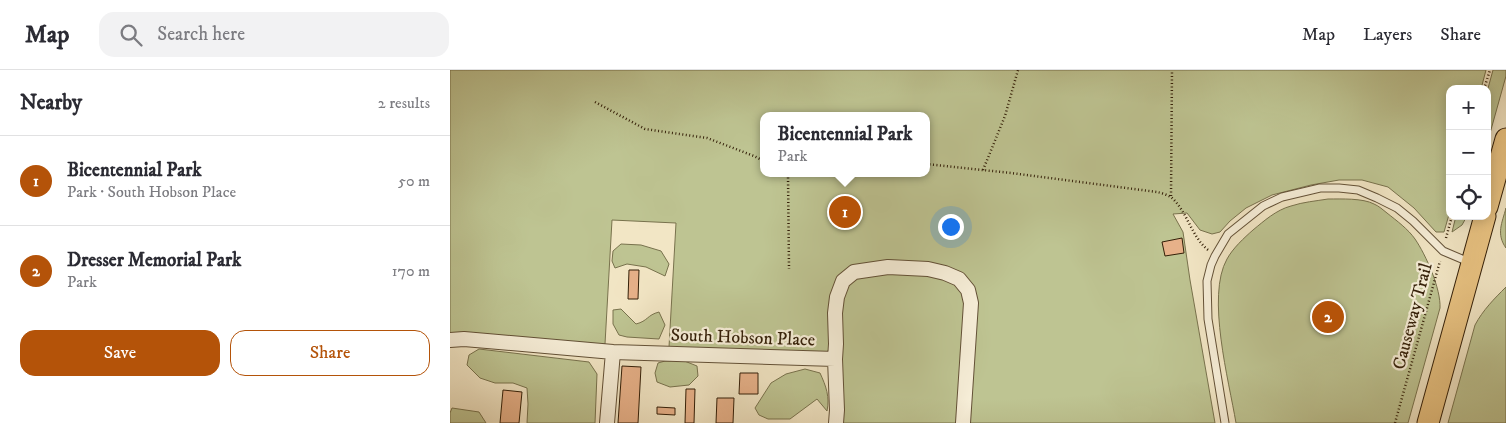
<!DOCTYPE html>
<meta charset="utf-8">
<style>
:root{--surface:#fff;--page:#f2f2f3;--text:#2b2b33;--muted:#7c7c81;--line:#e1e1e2;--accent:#b45309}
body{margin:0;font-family:"IM FELL DW Pica",serif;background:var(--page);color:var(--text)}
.controls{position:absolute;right:15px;top:15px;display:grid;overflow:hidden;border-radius:10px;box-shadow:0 2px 12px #0003}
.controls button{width:45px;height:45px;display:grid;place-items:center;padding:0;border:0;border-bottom:1px solid var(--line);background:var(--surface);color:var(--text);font:25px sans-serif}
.you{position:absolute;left:500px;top:156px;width:18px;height:18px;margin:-12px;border:4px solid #fff;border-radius:50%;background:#1a73e8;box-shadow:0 0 0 8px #1a73e833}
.badge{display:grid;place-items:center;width:32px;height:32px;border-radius:50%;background:var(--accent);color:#fff;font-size:16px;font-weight:700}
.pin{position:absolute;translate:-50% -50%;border:2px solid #fff;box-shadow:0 1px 5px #0006}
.popup{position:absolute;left:310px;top:42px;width:170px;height:65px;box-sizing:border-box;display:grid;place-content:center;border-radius:10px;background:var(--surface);filter:drop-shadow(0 1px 4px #0005);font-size:16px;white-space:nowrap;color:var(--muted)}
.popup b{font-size:19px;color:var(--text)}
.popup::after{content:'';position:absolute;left:50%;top:100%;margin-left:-10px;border:10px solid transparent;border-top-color:var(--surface)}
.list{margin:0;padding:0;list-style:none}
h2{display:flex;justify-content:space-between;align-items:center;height:65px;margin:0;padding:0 20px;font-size:21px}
h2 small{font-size:16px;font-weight:400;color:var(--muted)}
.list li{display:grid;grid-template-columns:32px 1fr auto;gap:15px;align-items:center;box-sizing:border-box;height:90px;padding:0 20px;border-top:1px solid var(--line)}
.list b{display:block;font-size:19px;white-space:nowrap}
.list p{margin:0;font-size:16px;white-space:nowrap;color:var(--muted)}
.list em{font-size:16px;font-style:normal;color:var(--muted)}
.actions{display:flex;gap:10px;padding:15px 20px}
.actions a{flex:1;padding:11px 0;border:1px solid var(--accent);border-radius:15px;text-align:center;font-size:18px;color:var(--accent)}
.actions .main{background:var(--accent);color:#fff}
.icon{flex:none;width:28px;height:28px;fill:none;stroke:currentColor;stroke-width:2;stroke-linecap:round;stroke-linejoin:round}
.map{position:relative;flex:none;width:1056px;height:353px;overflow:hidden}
header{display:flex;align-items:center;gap:30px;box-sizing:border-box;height:70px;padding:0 25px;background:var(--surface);border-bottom:1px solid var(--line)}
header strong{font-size:24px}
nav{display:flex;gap:28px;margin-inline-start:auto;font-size:18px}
.search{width:350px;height:45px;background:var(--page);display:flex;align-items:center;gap:12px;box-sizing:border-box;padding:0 18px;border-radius:15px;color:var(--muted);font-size:19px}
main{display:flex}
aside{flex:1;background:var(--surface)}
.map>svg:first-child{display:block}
.green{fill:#bec492;stroke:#78724d;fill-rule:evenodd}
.building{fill:#e7b189;stroke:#331f08}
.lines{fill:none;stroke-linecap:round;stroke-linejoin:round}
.service-casing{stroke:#635137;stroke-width:9}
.minor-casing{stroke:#635137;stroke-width:16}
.primary-casing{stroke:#331f08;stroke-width:23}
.path{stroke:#331f08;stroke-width:2.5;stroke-dasharray:1 2.5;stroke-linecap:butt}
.service{stroke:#f7efd9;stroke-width:7}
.minor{stroke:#f7efd9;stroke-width:14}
.primary{stroke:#e9c382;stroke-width:21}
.labels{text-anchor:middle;stroke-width:4.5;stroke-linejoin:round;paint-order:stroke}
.street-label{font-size:18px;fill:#331f08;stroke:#f7efd9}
</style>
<header>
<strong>Map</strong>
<div class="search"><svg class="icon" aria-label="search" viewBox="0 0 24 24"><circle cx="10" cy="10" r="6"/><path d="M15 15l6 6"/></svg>Search here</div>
<nav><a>Map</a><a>Layers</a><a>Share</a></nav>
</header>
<main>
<aside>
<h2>Nearby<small>2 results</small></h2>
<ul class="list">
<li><span class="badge">1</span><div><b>Bicentennial Park</b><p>Park · South Hobson Place</p></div><em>50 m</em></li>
<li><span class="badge">2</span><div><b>Dresser Memorial Park</b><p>Park</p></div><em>170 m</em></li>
</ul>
<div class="actions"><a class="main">Save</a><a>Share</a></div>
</aside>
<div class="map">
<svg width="1056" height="353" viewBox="0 0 1056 353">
<rect width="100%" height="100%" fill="#f2e6c5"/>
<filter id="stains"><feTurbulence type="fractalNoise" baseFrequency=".004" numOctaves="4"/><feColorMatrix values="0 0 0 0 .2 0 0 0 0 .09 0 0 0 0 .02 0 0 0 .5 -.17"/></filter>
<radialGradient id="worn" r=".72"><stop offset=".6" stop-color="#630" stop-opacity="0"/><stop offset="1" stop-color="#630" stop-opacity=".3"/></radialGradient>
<path class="green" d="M0,0h1036l-5,19h-31v122l-6,21h-8l-22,-24 -26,-21 -26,-7h-23l-28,5 -39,10 -26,13 -16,13 -10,11 -8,2 -12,-4 -13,-17 -14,1 10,18 7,48 25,143h-248l7,-116 -24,-38 -108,5 -7,8 -3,14 -2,59 -161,-8 7,-124 -64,-3 -7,124 -155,-8zM314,46h162v57h-162z
M1043,0h13v6l-19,68v-52z
M878,129c13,0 35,-1 46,5 5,2 9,6 13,9 10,8 21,16 28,26 11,16 26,50 25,69l-32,115h-172c-7,-42 -30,-127 -9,-164 6,-11 17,-21 26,-29 11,-9 23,-20 38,-24 12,-4 25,-5 37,-7z
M1056,138v40c-10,-14 -4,-25 0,-40z
M1006,146h11l-5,9 -10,7z
M171,174l20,1 20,6 8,13 -4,12 -19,-9 -19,-3 -12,4 -3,-7 1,-10z
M429,202h45l31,11 8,10 3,11 -7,119h-119l2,-125c8,-22 16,-20 37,-26z
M1056,217v136h-58l27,-98c8,-15 19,-26 31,-38z
M171,239l15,15c12,-3 11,-9 23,-12l6,13 -6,14 -32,-2 -8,-2 -6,-11v-14z
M29,279l110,13 8,12 -2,49h-68l1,-19 -1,-16 -14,-5h-18l-15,-5 -13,-13 2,-10z
M232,290l15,6 1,10 -9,9 -19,2 -13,-5 -2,-9 3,-10 7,-2z
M355,299l15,4c6,13 10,24 7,38l-10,-12 -27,20h-22l-9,-4 -4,-7 16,-25 15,-9z
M2,338l27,4 7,11h-36v-10z"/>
<path class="building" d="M732,168l2,15 -19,3 -3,-14z
M179,200h10l-1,29h-10z
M172,296l19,1 -3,56h-20z
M290,303h18v21h-19z
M236,319h9l-1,34h-9z
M53,320l19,2 -3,31h-19z
M267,328h17l-1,25h-17z
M207,337l18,1v7l-18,-1z"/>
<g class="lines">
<defs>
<path id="service" d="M775,353l-17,-104 -1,-38 4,-16 4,-9 13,-22 35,-28 19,-9 38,-9h19l19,2 19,8 20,10 16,13 30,30 26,11"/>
<path id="minor" d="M0,270l14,-1 149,13 222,7
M157,353l6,-71
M386,353l1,-13 -2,-51 1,-15 -1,-31 2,-16 6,-16 11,-9 34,-5 40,2 17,4 14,6 9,11 3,13 -8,120"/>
<path id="primary" d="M1037,137l19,-68
M978,353l57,-207"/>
</defs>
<use href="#service" class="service-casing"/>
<use href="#minor" class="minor-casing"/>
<use href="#primary" class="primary-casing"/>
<path class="path" d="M1034,19l6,-19
M145,32l50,27 62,9 47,18 10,5
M476,94l85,9 146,19c5,1 11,3 15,6 16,15 19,38 36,52
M533,100l22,-54 13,-46
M338,104l1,95
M721,126l1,-126
M996,168l6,-22
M945,353l45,-162"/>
<use href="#service" class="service"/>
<use href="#minor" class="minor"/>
<use href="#primary" class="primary"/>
</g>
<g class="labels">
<g class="street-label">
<text transform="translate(962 246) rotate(-75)" y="6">Causeway Trail</text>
<text transform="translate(293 267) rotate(2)" y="6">South Hobson Place</text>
</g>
</g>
<rect width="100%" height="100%" filter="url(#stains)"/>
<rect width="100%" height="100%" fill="url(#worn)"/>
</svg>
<div class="controls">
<button>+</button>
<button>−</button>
<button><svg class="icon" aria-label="locate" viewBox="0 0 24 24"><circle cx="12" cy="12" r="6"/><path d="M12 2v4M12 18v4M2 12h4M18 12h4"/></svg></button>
</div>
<div class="you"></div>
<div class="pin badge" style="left:395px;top:142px">1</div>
<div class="popup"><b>Bicentennial Park</b>Park</div>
<div class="pin badge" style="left:878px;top:247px">2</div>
</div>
</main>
